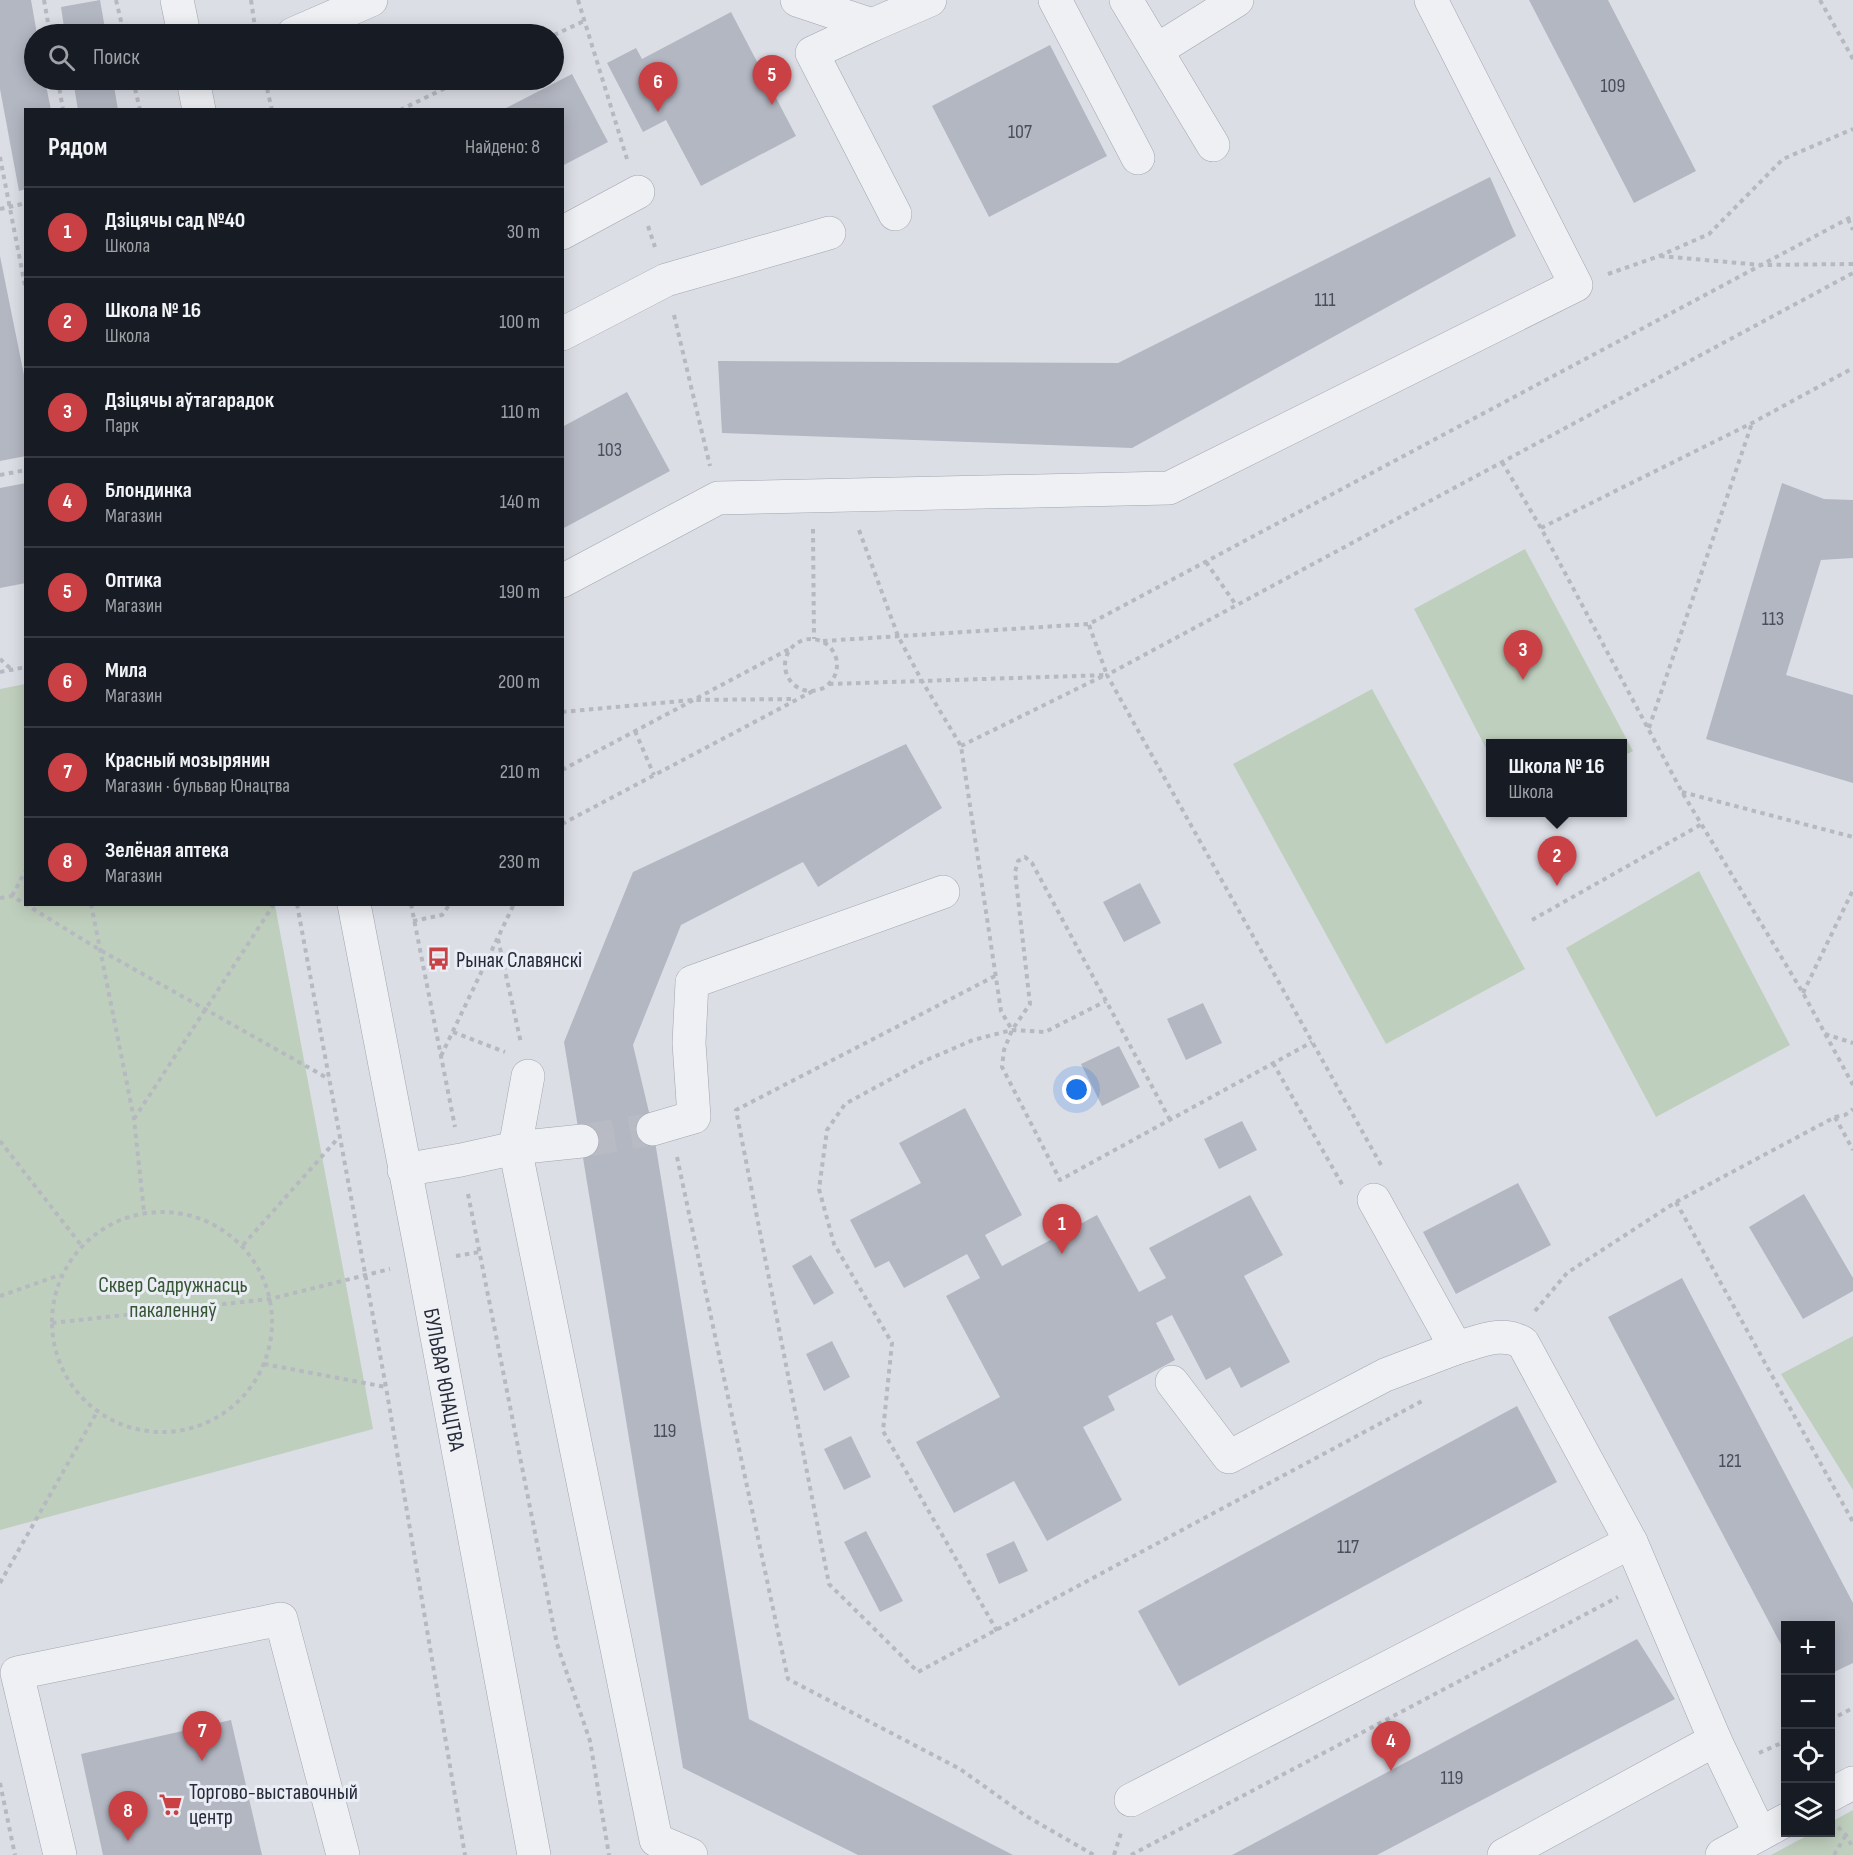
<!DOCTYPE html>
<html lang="ru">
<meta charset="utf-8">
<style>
:root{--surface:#171b24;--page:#242831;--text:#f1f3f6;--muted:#9ea1a6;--line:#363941;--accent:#ca4145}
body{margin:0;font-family:"Sofia Sans Condensed",sans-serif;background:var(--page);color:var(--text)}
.controls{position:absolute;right:18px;bottom:18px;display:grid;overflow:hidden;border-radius:0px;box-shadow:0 3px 15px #0003}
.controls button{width:54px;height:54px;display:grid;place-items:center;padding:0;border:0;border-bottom:2px solid var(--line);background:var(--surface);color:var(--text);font:30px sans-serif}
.you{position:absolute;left:1077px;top:1090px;width:21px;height:21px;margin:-15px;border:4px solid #fff;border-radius:50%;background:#1a73e8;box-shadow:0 0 0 9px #1a73e833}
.badge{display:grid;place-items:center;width:39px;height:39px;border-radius:50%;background:var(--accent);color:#fff;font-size:20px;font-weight:700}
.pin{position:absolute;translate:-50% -50px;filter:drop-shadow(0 2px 3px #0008)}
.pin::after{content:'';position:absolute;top:32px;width:21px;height:18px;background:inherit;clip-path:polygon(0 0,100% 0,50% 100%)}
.popup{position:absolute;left:1486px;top:739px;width:141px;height:78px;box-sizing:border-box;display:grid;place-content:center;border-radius:0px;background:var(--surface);filter:drop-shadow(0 2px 4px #0005);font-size:20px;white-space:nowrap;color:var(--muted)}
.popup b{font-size:22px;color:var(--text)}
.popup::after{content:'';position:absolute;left:50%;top:100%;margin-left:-12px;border:12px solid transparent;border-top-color:var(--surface)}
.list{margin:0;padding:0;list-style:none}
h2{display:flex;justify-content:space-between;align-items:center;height:78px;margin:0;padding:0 24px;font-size:26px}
h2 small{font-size:20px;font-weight:400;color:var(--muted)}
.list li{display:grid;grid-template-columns:39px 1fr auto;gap:18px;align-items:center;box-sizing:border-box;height:90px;padding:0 24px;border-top:2px solid var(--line)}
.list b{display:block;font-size:22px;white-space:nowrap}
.list p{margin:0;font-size:20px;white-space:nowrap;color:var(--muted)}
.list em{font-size:20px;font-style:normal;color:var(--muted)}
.icon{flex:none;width:33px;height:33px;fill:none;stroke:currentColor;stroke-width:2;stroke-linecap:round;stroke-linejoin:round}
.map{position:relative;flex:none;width:1853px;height:1855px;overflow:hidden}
.search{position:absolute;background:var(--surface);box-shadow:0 3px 15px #0003;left:24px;top:24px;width:540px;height:66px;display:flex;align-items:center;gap:15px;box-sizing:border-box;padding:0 21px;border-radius:33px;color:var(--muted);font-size:22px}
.panel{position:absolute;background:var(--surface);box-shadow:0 3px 15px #0003;left:24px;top:108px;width:540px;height:798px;border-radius:0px}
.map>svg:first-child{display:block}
.green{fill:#bfcfbd}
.building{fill:#b3b7c2}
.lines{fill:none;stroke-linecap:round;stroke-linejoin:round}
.minor-tunnel{stroke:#b8bac4;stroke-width:33;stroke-dasharray:33 16;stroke-linecap:butt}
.minor-casing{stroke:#a2a5af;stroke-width:34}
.path{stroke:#b6b9c0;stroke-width:4;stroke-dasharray:4.5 4.5;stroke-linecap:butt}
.minor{stroke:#eef0f4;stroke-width:33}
.labels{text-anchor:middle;stroke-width:6;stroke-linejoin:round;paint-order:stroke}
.number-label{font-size:20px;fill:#494e5d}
.poi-label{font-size:22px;fill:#262b3b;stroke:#ebedf4;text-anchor:start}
.park-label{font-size:22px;fill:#365734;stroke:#ebedf4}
.street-label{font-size:22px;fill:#262b3b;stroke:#ebedf4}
</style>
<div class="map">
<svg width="1853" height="1855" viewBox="0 0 1853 1855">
<rect width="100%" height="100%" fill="#dcdee6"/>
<path class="green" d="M1525,549l108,202 -10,5v-12h-132v14l-77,-149z
M25,684l1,220 249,1 98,524 -373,101v-841z
M1372,689l153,280 -139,75 -153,-280z
M1699,871l91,174 -134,72 -90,-169z
M1853,1336v154l-72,-116z
M1853,1810v45h-82l41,-22 18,-1 1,-10z"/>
<path class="building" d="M0,0h31l6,34h-3v46h11l6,30h-25v79l-7,2 -19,-102z
M100,0l6,34h-41l-4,-27z
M1529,0h79l88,171 -62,32z
M731,12l65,124 -95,50 -35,-66 -23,12 -36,-69 29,-15 6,11z
M1050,45l57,111 -118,61 -57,-111z
M572,74l36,68 -46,24v-56h-60z
M73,80h40l5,30h-40z
M1490,177l26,59 -384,212 -410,-15 -4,-72 400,2z
M0,256l26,129v71l-26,5z
M627,392l43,79 -108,58v-102z
M26,483v100l-26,5v-100z
M1782,483l42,16 29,1v58l-32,2 -35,115 67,20v88l-147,-44z
M906,744l36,64 -124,79 -15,-25 -122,63 -48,120 20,84 96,590 264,136h-155l-175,-87 -119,-726 69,-170z
M1140,883l21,40 -37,19 -21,-40z
M1203,1003l19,40 -36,17 -19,-41z
M1119,1046l21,41 -38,19 -21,-42z
M965,1108l57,107 -37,20 17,31 95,-51 42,77 27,-14 -17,-30 101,-53 33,60 -39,21 46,86 -49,26 -11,-21 -24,13 -34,-65 -16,8 19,37 -67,36 7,14 -32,17 39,73 -75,41 -33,-60 -60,32 -38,-71 84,-45 -54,-101 34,-18 -13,-24 -63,34 -15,-27 -14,7 -25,-48 71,-37 -22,-40z
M1242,1121l15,29 -38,19 -15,-30z
M1518,1183l33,62 -95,49 -33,-62z
M1804,1194l49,84v13l-50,28 -54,-92z
M811,1255l23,38 -20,12 -22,-39z
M1682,1278l171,325v60l-23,11v-48h-44v28l-178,-337z
M832,1341l18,36 -26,14 -18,-37z
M1517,1406l40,76 -378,204 -41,-75z
M851,1436l20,41 -27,13 -20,-41z
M866,1531l37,70 -23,11 -36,-70z
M1014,1541l14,30 -29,13 -13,-30z
M1637,1639l38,60 -298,156h-145z
M231,1720l31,135h-159l-22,-101z"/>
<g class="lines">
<path class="minor-tunnel" d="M582,1141l71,-12"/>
<defs>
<g id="minor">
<path d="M177,0l7,34"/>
<path d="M797,0l75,25 58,-25"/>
<path d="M1055,0l83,158"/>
<path d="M1126,0l87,145"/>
<path d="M872,25l-60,28 83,161"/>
<path d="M293,34l78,-34"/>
<path d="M1157,50l80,-50"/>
<path d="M193,80l6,30"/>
<path d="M562,233l76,-41"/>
<path d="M562,334l104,-54 163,-47"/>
<path d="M562,581l156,-83 451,-10 407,-203 -145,-285"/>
<path id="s1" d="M354,904l69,358 111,593"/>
<path d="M528,1076l-13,72 141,692 35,15"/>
<path d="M653,1129l41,-12 -5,-74 3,-61 251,-90"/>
<path d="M404,1170l57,-10 54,-12 67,-7"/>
<path d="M1374,1200l82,148c23,-6 46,-18 67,-5l108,199 84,198"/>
<path d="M1172,1382l57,75 156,-82 71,-27"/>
<path d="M1830,1795l23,-12"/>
<path d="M1131,1800l500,-258"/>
<path d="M60,1855l-43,-182 264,-54 62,236"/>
<path d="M1504,1855l211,-115 45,94"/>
<path d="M1722,1855l64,-35"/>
</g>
</defs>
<use href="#minor" class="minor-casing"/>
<path class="path" d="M44,0l6,34
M116,0l8,34
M251,0l5,34
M578,0l49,159
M1820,0l33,59
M554,35l30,-14
M58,80l5,30
M133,80l7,30
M265,80l7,30
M400,110l62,-30
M0,157l26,134
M0,209l26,-6
M1848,219l5,11
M648,226l7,21
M1660,256l101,9 92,-1
M1608,274l51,-18 50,-22 74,-75 70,-30
M674,315l36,151
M1502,462l39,66 141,264 121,201 50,92
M0,475l26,-5
M1541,528l211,-105 101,-55
M813,529l1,110
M859,530l39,106 24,45 39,65 40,265 11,19
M1206,562l30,43
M1089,625l18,50
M785 665a26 26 0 1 1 52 0a26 26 0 1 1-52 0Z
M823,641l266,-17 764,-408
M0,659l12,11
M0,672l26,-5
M829,684l278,-9
M562,712l130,-12 103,-1
M1649,728l103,-305
M635,731l19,44
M961,746l142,-70
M562,770l229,-122
M1682,792l171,45
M562,824l251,-133
M12,896l14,-26
M0,898l12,-2 88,54 229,129
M91,904l43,215 10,93
M297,904l89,483 79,468
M411,904l44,223
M1532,920l170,-96
M413,921l29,-6 8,-11
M498,939l23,104
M995,976l-259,134 93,474 89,88 504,-271
M1803,993l50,-103
M453,1032l52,20
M1825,1034l28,9
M441,1056l73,-152
M1273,1063l70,123
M1835,1117l18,33
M134,1119l140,-215
M1170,1120l-138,-257 -7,-6 -7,4 -3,11 15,132 -18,26 -8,20 -2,17 58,113 252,-138
M0,1141l81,104
M677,1157l111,522 172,90 66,47 68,39
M1381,1165l-274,-490 746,-402
M468,1194l89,450 33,97 19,114
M1676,1202l177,320
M52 1322a110 110 0 1 1 220 0a110 110 0 1 1-220 0Z
M243,1245l97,-109
M456,1256l23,-4
M0,1296l60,-21
M1535,1311l32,-38 109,-71 159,-85 10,-2 8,-6
M52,1323l218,-24 120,-30
M264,1364l122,23
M0,1583l97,-171
M997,1631l-114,-200 9,-88 -58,-99 -15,-55 8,-59 18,-26 77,-42 51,-22 39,-10 33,2 61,-31
M1830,1720l23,-12
M1759,1753l27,-12
M0,1783l15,72
M1838,1827l8,8 7,13
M1114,1855l7,-22
M1131,1855l487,-258
M1834,1855l12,-20"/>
<use href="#minor" class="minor"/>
</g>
<defs>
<symbol id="bus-bare" viewBox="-9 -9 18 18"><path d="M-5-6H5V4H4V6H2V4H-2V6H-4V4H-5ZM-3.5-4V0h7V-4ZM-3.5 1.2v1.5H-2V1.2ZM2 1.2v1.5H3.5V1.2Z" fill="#ca4145" stroke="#ebedf4" stroke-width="2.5" paint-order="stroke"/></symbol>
<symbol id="supermarket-bare" viewBox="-9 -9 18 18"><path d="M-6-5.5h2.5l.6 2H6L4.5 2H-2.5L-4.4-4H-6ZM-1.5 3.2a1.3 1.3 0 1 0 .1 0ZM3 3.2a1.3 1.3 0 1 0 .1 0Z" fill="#ca4145" stroke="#ebedf4" stroke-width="2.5" paint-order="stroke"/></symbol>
</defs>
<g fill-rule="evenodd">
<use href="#bus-bare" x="422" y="942" width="33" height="33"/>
<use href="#supermarket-bare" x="154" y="1788" width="33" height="33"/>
</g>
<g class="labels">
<g class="number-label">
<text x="1613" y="92">109</text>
<text x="1020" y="138">107</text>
<text x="1325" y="306">111</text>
<text x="610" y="456">103</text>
<text x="1773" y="625">113</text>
<text x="665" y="1437">119</text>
<text x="1730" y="1467">121</text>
<text x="1348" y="1553">117</text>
<text x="1452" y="1784">119</text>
</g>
<g class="poi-label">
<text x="456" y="967">Рынак Славянскі</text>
<text x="189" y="1799">Торгово-выставочный<tspan x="189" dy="25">центр</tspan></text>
</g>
<g class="park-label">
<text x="173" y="1292">Сквер Садружнасць<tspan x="173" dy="25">пакаленняў</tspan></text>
</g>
<g class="street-label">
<text dy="8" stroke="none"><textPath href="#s1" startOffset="484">БУЛЬВАР ЮНАЦТВА</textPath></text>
</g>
</g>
</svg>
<div class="controls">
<button>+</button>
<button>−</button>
<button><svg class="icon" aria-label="locate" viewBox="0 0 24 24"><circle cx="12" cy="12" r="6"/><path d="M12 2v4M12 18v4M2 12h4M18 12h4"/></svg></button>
<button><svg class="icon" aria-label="layers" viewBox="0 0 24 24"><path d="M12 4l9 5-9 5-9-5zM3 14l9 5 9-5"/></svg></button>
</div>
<div class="you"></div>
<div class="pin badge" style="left:1062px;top:1254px">1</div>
<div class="pin badge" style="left:1557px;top:886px">2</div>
<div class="popup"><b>Школа № 16</b>Школа</div>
<div class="pin badge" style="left:1523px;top:680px">3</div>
<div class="pin badge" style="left:1391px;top:1771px">4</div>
<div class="pin badge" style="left:772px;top:105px">5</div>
<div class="pin badge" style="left:658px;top:112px">6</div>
<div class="pin badge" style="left:202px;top:1761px">7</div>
<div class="pin badge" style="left:128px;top:1841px">8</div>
<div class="search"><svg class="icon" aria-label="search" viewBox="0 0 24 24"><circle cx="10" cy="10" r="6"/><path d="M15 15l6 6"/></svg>Поиск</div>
<section class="panel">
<h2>Рядом<small>Найдено: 8</small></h2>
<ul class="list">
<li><span class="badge">1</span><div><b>Дзіцячы сад №40</b><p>Школа</p></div><em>30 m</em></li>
<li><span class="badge">2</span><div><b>Школа № 16</b><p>Школа</p></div><em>100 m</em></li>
<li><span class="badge">3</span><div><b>Дзіцячы аўтагарадок</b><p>Парк</p></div><em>110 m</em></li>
<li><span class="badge">4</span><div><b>Блондинка</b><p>Магазин</p></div><em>140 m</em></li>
<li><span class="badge">5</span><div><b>Оптика</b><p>Магазин</p></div><em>190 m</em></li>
<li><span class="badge">6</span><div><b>Мила</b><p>Магазин</p></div><em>200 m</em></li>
<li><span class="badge">7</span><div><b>Красный мозырянин</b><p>Магазин · бульвар Юнацтва</p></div><em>210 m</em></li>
<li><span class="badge">8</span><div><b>Зелёная аптека</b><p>Магазин</p></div><em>230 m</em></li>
</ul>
</section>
</div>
